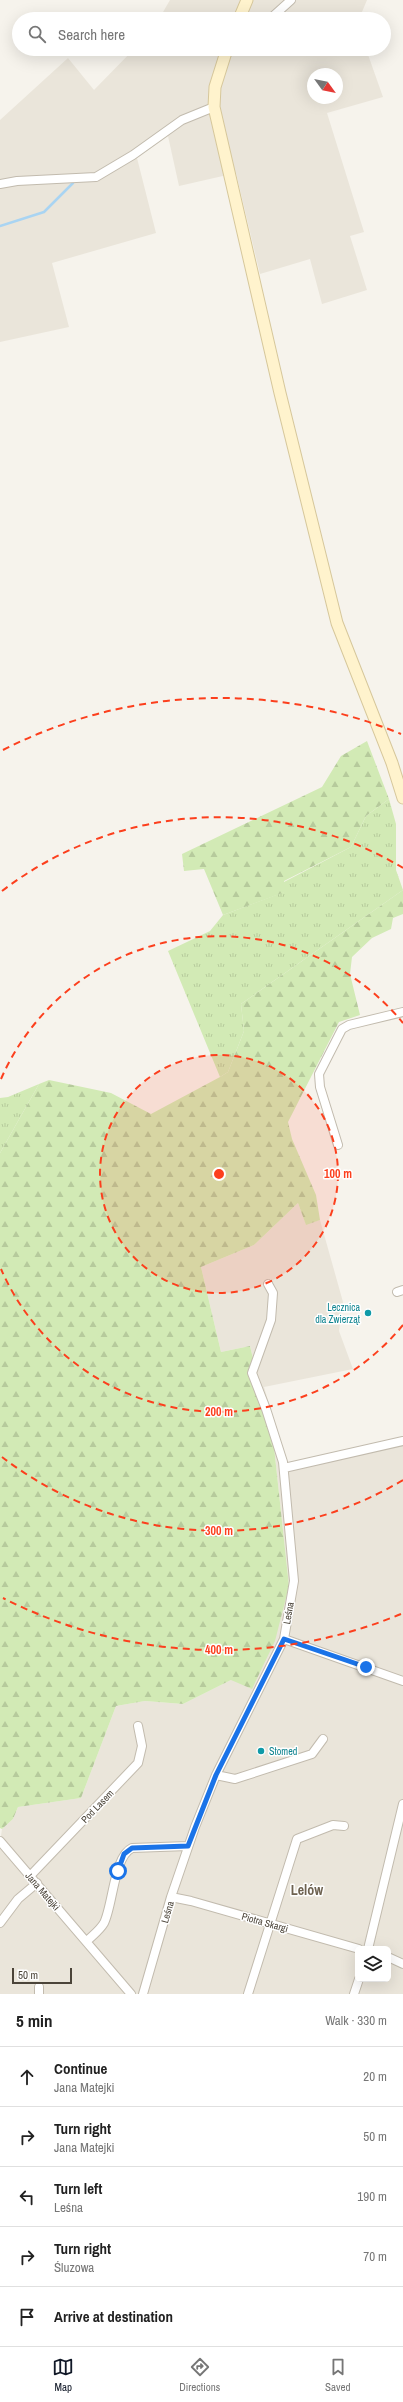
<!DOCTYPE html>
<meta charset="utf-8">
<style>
:root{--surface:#fff;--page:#f6f6f6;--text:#222;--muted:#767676;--line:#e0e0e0;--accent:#111827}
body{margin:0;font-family:"Archivo Narrow",sans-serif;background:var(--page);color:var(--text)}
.controls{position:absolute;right:12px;bottom:12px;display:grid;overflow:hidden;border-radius:6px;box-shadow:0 4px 16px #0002}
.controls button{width:36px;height:36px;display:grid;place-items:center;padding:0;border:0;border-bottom:1px solid var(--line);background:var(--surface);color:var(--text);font:20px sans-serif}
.compass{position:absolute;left:307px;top:68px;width:36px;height:36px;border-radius:50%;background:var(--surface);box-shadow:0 4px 16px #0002;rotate:123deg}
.scale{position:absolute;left:12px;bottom:10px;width:60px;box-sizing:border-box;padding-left:4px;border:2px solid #4b4439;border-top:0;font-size:11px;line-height:14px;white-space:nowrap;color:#4b4439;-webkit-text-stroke:3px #fff;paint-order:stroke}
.stop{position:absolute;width:12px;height:12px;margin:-9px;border:3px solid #1a73e8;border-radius:50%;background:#fff}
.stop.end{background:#1a73e8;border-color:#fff;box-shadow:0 1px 4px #0008}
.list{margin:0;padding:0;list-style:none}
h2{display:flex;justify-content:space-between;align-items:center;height:52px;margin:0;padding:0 16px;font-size:17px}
h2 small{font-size:13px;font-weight:400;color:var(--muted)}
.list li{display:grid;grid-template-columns:26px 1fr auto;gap:12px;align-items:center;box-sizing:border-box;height:60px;padding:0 16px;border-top:1px solid var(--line)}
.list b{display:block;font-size:15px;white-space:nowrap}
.list p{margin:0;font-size:13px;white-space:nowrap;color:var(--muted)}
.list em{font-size:13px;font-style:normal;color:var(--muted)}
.icon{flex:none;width:22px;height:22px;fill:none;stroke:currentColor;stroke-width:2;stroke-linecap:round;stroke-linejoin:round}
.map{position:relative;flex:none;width:403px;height:1994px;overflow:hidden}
.search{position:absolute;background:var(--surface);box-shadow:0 4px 16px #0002;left:12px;right:12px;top:12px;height:44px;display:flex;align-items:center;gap:10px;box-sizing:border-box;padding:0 14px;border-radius:22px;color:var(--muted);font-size:15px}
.sheet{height:352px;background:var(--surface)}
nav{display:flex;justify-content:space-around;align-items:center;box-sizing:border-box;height:56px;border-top:1px solid var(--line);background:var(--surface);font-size:11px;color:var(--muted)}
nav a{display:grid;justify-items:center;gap:2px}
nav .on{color:var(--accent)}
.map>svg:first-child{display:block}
.residential{fill:#eae5da;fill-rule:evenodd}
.grass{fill:url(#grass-tufts)}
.forest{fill:url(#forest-firs)}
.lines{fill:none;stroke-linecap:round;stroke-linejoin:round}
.stream{stroke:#a9d4f2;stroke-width:2.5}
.street-casing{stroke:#c2bbae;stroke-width:10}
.secondary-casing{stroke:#d6c79b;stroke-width:13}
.street{stroke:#fff;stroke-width:8}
.secondary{stroke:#fff3cd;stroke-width:11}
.route{stroke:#1a73e8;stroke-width:5}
.ring{fill:none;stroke:#fc3f1d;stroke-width:2;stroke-dasharray:7 5}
.culture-dot{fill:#0f9aa8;stroke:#fff;stroke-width:1.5}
.labels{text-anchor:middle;stroke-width:3;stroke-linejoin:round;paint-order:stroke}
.culture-label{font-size:10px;fill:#0d838f;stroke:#fff;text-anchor:end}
.street-label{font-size:10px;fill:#4b4439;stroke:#fff}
.district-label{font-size:14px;font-weight:bold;fill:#6e6250;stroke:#fff}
.centre{fill:#fc3f1d;stroke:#fff;stroke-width:2}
.ring-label{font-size:12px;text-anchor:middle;font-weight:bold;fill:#fc3f1d;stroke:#fff;stroke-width:3;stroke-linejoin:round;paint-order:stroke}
</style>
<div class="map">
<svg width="403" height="1994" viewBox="0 0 403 1994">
<defs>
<pattern id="grass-tufts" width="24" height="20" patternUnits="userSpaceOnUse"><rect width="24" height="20" fill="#d2eab5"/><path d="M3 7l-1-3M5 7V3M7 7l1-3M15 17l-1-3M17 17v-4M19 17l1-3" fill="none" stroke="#b6ca9c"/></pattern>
<pattern id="forest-firs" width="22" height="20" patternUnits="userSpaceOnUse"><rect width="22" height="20" fill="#d2eab5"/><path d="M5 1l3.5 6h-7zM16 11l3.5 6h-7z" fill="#b6ca9c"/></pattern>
</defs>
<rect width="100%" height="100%" fill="#f6f3ec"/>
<path class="residential" d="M170,0h197l-8,19h-200z
M134,49h232l17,48 -56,16 37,119 -14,4 17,54 -45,14 -12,-45 -50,15 -24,-101 -57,13 -11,-50 -31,22 19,75 -104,30 17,64 -69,15v-222l68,-62 26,32zM313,74h24v24h-24z
M298,1203l8,21 14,-4 23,82 -4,29 14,38 -89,18 18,60 2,21 119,-27v553h-403v-151l2,-14 11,-10 5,-12 63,-9 35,-92 29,-5 38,3 48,-24 58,-94 -15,-139 -24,-101 -29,6 -20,-85 53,-22zM358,1949h30v30h-30z"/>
<path class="grass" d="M389,799l7,25v46l7,20 -162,114 3,27 -16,41 -8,5 -52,-126 42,-20 13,-16 61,-23v-10l67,-35 15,-31z
M39,1084l-39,69v-55l8,-1z"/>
<path class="forest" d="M367,741l22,58 -23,17 -15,31 -67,34 1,11 -62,23 -19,-46 -20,2 -2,-17 140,-67 19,-31z
M403,890v24l-10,4 -2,11 -19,9 -20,19 -2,17 10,41 -21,7 -51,100 4,17 24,56 4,25 -14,5 -8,-22 -44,42 -53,22 20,85 29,-6 24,101 15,139 -14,55 -23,48 -21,-9 -48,24 -38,-3 -29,5 -35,92 -63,9 -5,12 -11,10 -2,-1v-675l39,-69 10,-4 62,13 40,21 69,-37 8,-5 16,-41 -3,-27z"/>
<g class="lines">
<path class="stream" d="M0,226l44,-14 29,-29"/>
<defs>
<path id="street" d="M270,19l21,-19
M0,184l17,-3 79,-4 37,-22 49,-35 32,-13
M338,1145l-18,-58 -1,-13 23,-45 7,-4 54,-13
M397,1292l6,-2
M284,1468l119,-27
M284,1639l119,42
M216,1775l19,4 77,-25 11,-15
M0,1841l131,153
M30,1876l108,-113 4,-17 -4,-20
M171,1897l20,4 168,48
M0,1923l18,-24 19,-16
M87,1941c6,-6 13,-11 17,-18 9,-18 10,-67 28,-75l56,-2
M368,1949l35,-145
M388,1957l15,7
M39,1994v-7
M143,1994l28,-97 24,-70 21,-52 68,-136 10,-58 -11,-119 -17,-53 -14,-36 19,-53 2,-27 -5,-9
M248,1994l49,-155 36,-14 11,1
M354,1994l5,-15"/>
<path id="secondary" d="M239,19l8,-19
M227,49l-12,38 -1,20 66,286 57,230 55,140 11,35"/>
</defs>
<use href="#street" class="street-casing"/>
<use href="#secondary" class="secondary-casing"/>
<use href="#street" class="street"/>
<use href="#secondary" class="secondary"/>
</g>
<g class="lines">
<path class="route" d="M118,1871l6,-17 8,-6 56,-2 28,-71 68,-136 82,28"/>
</g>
<circle cx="219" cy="1174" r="119" fill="#fc3f1d" fill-opacity=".12"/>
<g class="ring">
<circle cx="219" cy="1174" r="119"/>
<path d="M403 1325A238 238 0 0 1 1 1269M1 1079A238 238 0 0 1 403 1023"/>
<path d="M403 1480A357 357 0 0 1 2 1457M2 891A357 357 0 0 1 403 868"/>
<path d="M401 1614A476 476 0 0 1 3 1598M3 750A476 476 0 0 1 401 734"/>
</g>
<g class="culture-dot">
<circle cx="368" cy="1313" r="4"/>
<circle cx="261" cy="1751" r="4"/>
</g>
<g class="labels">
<g class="culture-label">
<text x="360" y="1311">Lecznica<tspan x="360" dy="12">dla Zwierząt</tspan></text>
<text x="269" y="1755" text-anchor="start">Stomed</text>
</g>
<g class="street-label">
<text transform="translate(288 1613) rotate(-80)" y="4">Leśna</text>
<text transform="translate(97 1806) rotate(-46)" y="4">Pod Lasem</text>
<text transform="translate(43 1891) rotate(49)" y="4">Jana Matejki</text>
<text transform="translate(167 1912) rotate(-74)" y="4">Leśna</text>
<text transform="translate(265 1922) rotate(16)" y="4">Piotra Skargi</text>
</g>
<g class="district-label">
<text x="307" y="1895">Lelów</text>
</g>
</g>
<circle cx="219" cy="1174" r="6" class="centre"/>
<g class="ring-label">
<text x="338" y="1178">100 m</text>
<text x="219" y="1416">200 m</text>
<text x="219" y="1535">300 m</text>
<text x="219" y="1654">400 m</text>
</g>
</svg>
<div class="controls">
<button><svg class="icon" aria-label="layers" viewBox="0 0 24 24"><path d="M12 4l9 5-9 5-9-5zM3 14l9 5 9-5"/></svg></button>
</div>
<svg class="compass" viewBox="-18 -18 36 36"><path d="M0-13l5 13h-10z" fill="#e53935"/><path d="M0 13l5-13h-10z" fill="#767676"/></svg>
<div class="scale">50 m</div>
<div class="stop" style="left:118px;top:1871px"></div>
<div class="stop end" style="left:366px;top:1667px"></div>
<div class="search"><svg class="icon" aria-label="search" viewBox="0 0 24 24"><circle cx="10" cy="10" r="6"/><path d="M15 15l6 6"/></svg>Search here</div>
</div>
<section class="sheet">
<h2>5 min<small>Walk · 330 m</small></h2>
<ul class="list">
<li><svg class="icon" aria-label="ahead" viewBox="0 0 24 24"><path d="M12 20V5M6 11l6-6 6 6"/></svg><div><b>Continue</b><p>Jana Matejki</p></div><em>20 m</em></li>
<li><svg class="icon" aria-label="right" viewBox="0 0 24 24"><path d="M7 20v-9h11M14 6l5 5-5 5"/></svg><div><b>Turn right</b><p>Jana Matejki</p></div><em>50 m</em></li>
<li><svg class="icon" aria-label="left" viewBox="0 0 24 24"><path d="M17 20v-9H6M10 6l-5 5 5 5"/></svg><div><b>Turn left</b><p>Leśna</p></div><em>190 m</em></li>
<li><svg class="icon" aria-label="right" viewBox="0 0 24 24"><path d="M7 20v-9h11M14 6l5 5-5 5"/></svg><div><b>Turn right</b><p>Śluzowa</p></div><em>70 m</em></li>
<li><svg class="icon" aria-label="arrive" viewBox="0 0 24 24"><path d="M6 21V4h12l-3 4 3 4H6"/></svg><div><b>Arrive at destination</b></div></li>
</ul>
</section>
<nav>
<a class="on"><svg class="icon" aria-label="map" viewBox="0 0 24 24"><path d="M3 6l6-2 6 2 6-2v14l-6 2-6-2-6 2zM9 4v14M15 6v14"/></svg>Map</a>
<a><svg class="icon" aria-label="directions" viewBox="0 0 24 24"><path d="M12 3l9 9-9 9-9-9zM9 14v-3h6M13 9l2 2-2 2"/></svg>Directions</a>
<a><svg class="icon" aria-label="saved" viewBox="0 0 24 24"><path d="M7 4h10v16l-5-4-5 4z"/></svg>Saved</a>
</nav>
